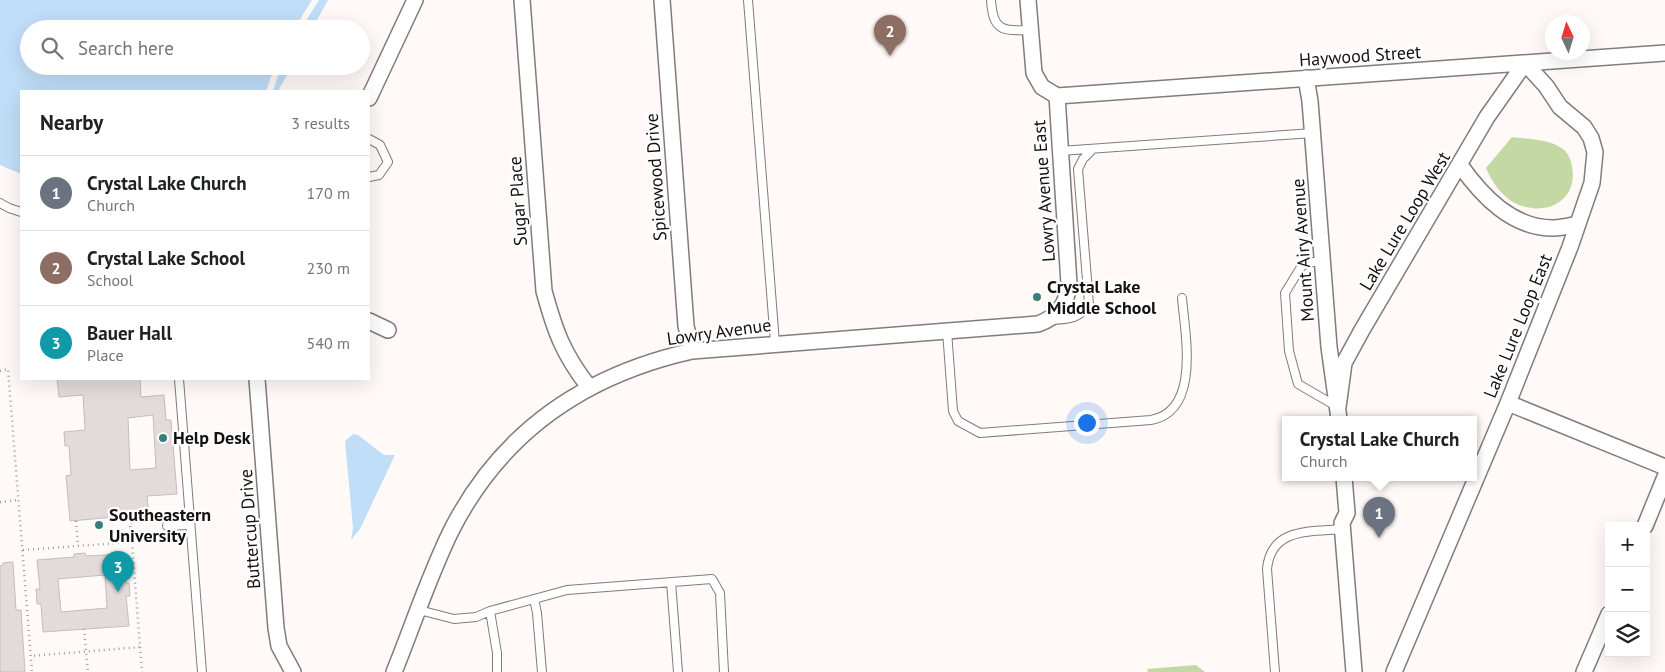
<!DOCTYPE html>
<meta charset="utf-8">
<style>
:root{--surface:#fff;--page:#f6f6f6;--text:#202124;--muted:#757577;--line:#e0e0e0;--accent:#0f766e}
body{margin:0;font-family:"PT Sans",sans-serif;background:var(--page);color:var(--text)}
.controls{position:absolute;right:15px;bottom:15px;display:grid;overflow:hidden;border-radius:0px;box-shadow:0 5px 20px #0002}
.controls button{width:45px;height:45px;display:grid;place-items:center;padding:0;border:0;border-bottom:1px solid var(--line);background:var(--surface);color:var(--text);font:25px sans-serif}
.compass{position:absolute;left:1545px;top:15px;width:45px;height:45px;border-radius:50%;background:var(--surface);box-shadow:0 5px 20px #0002;rotate:356deg}
.you{position:absolute;left:1086px;top:422px;width:18px;height:18px;margin:-12px;border:4px solid #fff;border-radius:50%;background:#1a73e8;box-shadow:0 0 0 8px #1a73e833}
.badge{display:grid;place-items:center;width:32px;height:32px;border-radius:50%;background:var(--accent);color:#fff;font-size:16px;font-weight:700}
.pin{position:absolute;translate:-50% -41px;filter:drop-shadow(0 1px 2px #0008)}
.pin::after{content:'';position:absolute;top:26px;width:18px;height:15px;background:inherit;clip-path:polygon(0 0,100% 0,50% 100%)}
.popup{position:absolute;left:1282px;top:416px;width:195px;height:65px;box-sizing:border-box;display:grid;place-content:center;border-radius:0px;background:var(--surface);filter:drop-shadow(0 1px 4px #0005);font-size:16px;white-space:nowrap;color:var(--muted)}
.popup b{font-size:19px;color:var(--text)}
.popup::after{content:'';position:absolute;left:50%;top:100%;margin-left:-10px;border:10px solid transparent;border-top-color:var(--surface)}
.list{margin:0;padding:0;list-style:none}
h2{display:flex;justify-content:space-between;align-items:center;height:65px;margin:0;padding:0 20px;font-size:21px}
h2 small{font-size:16px;font-weight:400;color:var(--muted)}
.list li{display:grid;grid-template-columns:32px 1fr auto;gap:15px;align-items:center;box-sizing:border-box;height:75px;padding:0 20px;border-top:1px solid var(--line)}
.list b{display:block;font-size:19px;white-space:nowrap}
.list p{margin:0;font-size:16px;white-space:nowrap;color:var(--muted)}
.list em{font-size:16px;font-style:normal;color:var(--muted)}
.icon{flex:none;width:28px;height:28px;fill:none;stroke:currentColor;stroke-width:2;stroke-linecap:round;stroke-linejoin:round}
.map{position:relative;flex:none;width:1665px;height:672px;overflow:hidden}
.search{position:absolute;background:var(--surface);box-shadow:0 5px 20px #0002;left:20px;top:20px;width:350px;height:55px;display:flex;align-items:center;gap:12px;box-sizing:border-box;padding:0 18px;border-radius:28px;color:var(--muted);font-size:19px}
.panel{position:absolute;background:var(--surface);box-shadow:0 5px 20px #0002;left:20px;top:90px;width:350px;height:290px;border-radius:0px}
.map>svg:first-child{display:block}
.green{fill:#c3d8a2}
.water{fill:#c1def8}
.building{fill:#e3dbdb;stroke:#c5bdbd;fill-rule:evenodd}
.lines{fill:none;stroke-linecap:round;stroke-linejoin:round}
.service-casing{stroke:#827c7a;stroke-width:10}
.minor-casing{stroke:#827c7a;stroke-width:18}
.path{stroke:#a29d9c;stroke-width:2.5;stroke-dasharray:1 4;stroke-linecap:butt}
.service{stroke:#fff;stroke-width:8}
.minor{stroke:#fff;stroke-width:15}
.poi-dot{fill:#38807f;stroke:#fff;stroke-width:2}
.labels{text-anchor:middle;stroke-width:4.5;stroke-linejoin:round;paint-order:stroke}
.street-label{font-size:18px;fill:#141111;stroke:#fff}
.poi-label{font-size:18px;font-weight:bold;fill:#141111;stroke:#fff;text-anchor:start}
</style>
<div class="map">
<svg width="1665" height="672" viewBox="0 0 1665 672">
<rect width="100%" height="100%" fill="#fff9f7"/>
<path class="green" d="M1512,137c15,2 38,2 51,12 5,4 8,11 9,17 6,32 -21,49 -50,40 -18,-6 -29,-22 -36,-38z
M1196,665l9,7h-57l-1,-3z"/>
<path class="water" d="M0,0h312l-18,29h-265v37h246l-9,25h-245v83l-21,-9z
M319,0h9l-16,29h-11z
M281,66h11l-14,25h-5z
M353,434l5,1 26,20h11l-35,74 -9,11 2,-12 -8,-87z"/>
<path class="building" d="M57,379h83l1,18 23,-2 2,25h5l6,74 -30,2 2,18 -79,7 -4,-45 5,-1 -2,-29h-4l-1,-14 21,-2 -2,-35 -24,2zM153,415l3,53 -26,2 -2,-52z
M85,553l1,3 38,-2 2,29h3l1,13h-4l3,30 -86,6 -2,-28h-4l-1,-15h4l-3,-29 37,-3v-3zM105,575l2,33 -46,4 -3,-33z
M13,562l3,48h5l4,62h-25v-106l3,-1v-2z"/>
<g class="lines">
<defs>
<path id="service" d="M748,0l27,343
M991,0c2,31 11,31 39,30
M369,139l11,6 8,17 -9,13 -10,2
M1060,151l253,-18
M0,203l9,5 12,4
M1323,262h-15l-7,5 -16,26 4,58 9,33 38,22
M1052,320c16,-1 28,-1 37,-16l-11,-135 5,-10 10,-10
M947,331l6,80 5,10 22,12 171,-13c50,-9 34,-86 31,-122
M179,379l23,293
M167,526l23,-1
M671,582l7,90
M534,599l3,14 5,59
M419,610l35,9 22,-2 14,-6 77,-21 145,-11 8,14 4,79
M490,611l7,42v19
M1275,672l-8,-103c4,-42 44,-37 76,-40"/>
<path id="minor" d="M522,0l22,291c11,40 19,63 45,96
M662,0l24,326 6,25
M1028,0l6,73 8,14 15,9
M1306,78l4,23 19,246 10,72
M1057,96l608,-43
M369,98l46,-98
M1460,165c22,31 52,63 93,63 8,0 16,-2 24,-4
M369,321l19,9
M257,379l19,249 3,18 14,26
M1508,403l157,64
M1338,407l6,-44 18,-33 125,-213 38,-54 21,23 14,21 24,20 7,11 4,14 -3,31 -22,64 -62,156 -114,269
M1344,477l3,36 -5,10 12,149
M1645,526l20,-49
M394,672c19,-47 35,-96 57,-141 50,-99 134,-156 241,-180l346,-27c20,-7 29,-20 31,-40l-12,-188
M1584,672l25,-58"/>
</defs>
<use href="#service" class="service-casing"/>
<use href="#minor" class="minor-casing"/>
<path class="path" d="M0,371l8,-2 24,303
M0,502l18,-2
M76,521l2,25
M132,542l-2,-19h5l-1,-7
M23,550l109,-8 8,105 -109,9
M84,629l4,43
M140,647l2,25"/>
<use href="#service" class="service"/>
<use href="#minor" class="minor"/>
</g>
<g class="poi-dot">
<circle cx="1037" cy="297" r="5"/>
<circle cx="163" cy="438" r="5"/>
<circle cx="99" cy="525" r="5"/>
</g>
<g class="labels">
<g class="street-label">
<text transform="translate(1360 56) rotate(-4)" y="6">Haywood Street</text>
<text transform="translate(656 177) rotate(-94)" y="6">Spicewood Drive</text>
<text transform="translate(1044 191) rotate(-94)" y="6">Lowry Avenue East</text>
<text transform="translate(518 201) rotate(-94)" y="6">Sugar Place</text>
<text transform="translate(1405 221) rotate(-59)" y="6">Lake Lure Loop West</text>
<text transform="translate(1303 250) rotate(-94)" y="6">Mount Airy Avenue</text>
<text transform="translate(1518 326) rotate(-68)" y="6">Lake Lure Loop East</text>
<text transform="translate(719 332) rotate(-8)" y="6">Lowry Avenue</text>
<text transform="translate(250 529) rotate(-94)" y="6">Buttercup Drive</text>
</g>
<g class="poi-label">
<text x="1047" y="293">Crystal Lake<tspan x="1047" dy="21">Middle School</tspan></text>
<text x="173" y="444">Help Desk</text>
<text x="109" y="521">Southeastern<tspan x="109" dy="21">University</tspan></text>
</g>
</g>
</svg>
<div class="controls">
<button>+</button>
<button>−</button>
<button><svg class="icon" aria-label="layers" viewBox="0 0 24 24"><path d="M12 4l9 5-9 5-9-5zM3 14l9 5 9-5"/></svg></button>
</div>
<svg class="compass" viewBox="-18 -18 36 36"><path d="M0-13l5 13h-10z" fill="#e53935"/><path d="M0 13l5-13h-10z" fill="#757577"/></svg>
<div class="you"></div>
<div class="pin badge" style="left:1379px;top:538px;background:#6b7280">1</div>
<div class="popup"><b>Crystal Lake Church</b>Church</div>
<div class="pin badge" style="left:890px;top:56px;background:#8d6e63">2</div>
<div class="pin badge" style="left:118px;top:592px;background:#0f9aa8">3</div>
<div class="search"><svg class="icon" aria-label="search" viewBox="0 0 24 24"><circle cx="10" cy="10" r="6"/><path d="M15 15l6 6"/></svg>Search here</div>
<section class="panel">
<h2>Nearby<small>3 results</small></h2>
<ul class="list">
<li><span class="badge" style="background:#6b7280">1</span><div><b>Crystal Lake Church</b><p>Church</p></div><em>170 m</em></li>
<li><span class="badge" style="background:#8d6e63">2</span><div><b>Crystal Lake School</b><p>School</p></div><em>230 m</em></li>
<li><span class="badge" style="background:#0f9aa8">3</span><div><b>Bauer Hall</b><p>Place</p></div><em>540 m</em></li>
</ul>
</section>
</div>
